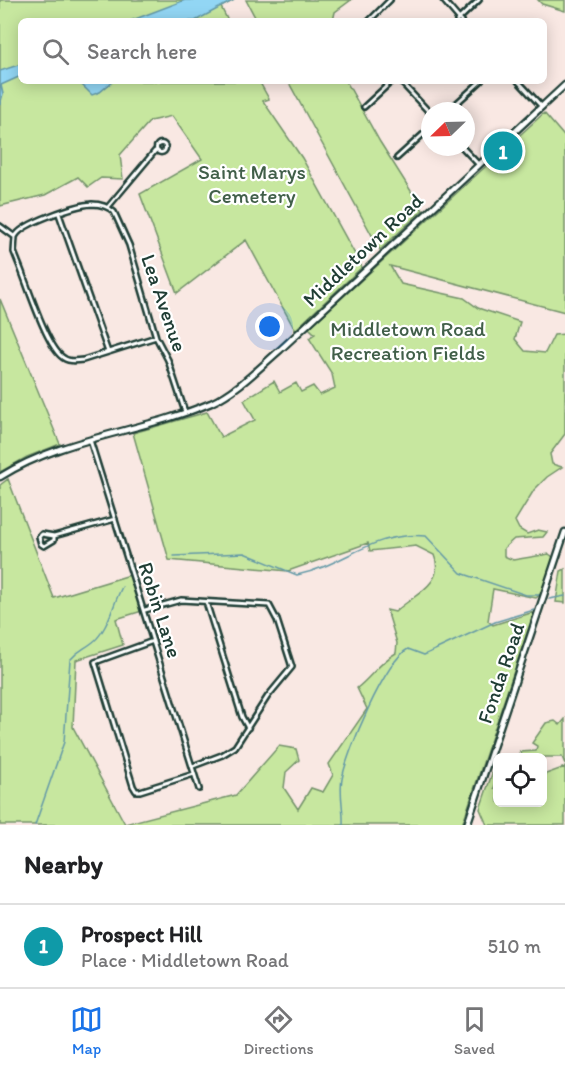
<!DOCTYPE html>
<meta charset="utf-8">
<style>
:root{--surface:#fff;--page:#f2f2f2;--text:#202124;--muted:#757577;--line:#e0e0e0;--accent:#1a73e8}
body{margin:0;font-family:Itim,sans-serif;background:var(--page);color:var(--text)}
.controls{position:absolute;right:18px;bottom:18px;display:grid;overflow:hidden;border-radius:9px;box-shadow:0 3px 15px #0003}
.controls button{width:54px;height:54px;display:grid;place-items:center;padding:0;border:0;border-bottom:2px solid var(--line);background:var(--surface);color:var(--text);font:30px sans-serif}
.compass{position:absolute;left:421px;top:102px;width:54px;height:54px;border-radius:50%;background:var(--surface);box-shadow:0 3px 15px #0003;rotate:247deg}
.you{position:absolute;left:270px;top:327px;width:21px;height:21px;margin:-15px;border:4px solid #fff;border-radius:50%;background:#1a73e8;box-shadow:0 0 0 9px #1a73e833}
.badge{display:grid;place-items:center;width:39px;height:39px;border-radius:50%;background:var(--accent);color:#fff;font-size:20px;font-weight:700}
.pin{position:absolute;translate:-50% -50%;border:3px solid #fff;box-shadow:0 2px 6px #0006}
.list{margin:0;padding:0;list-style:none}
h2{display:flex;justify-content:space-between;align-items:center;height:78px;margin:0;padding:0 24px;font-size:26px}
h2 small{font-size:20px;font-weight:400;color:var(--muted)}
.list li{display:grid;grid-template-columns:39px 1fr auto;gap:18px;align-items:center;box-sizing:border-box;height:84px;padding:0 24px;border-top:2px solid var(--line)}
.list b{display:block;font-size:22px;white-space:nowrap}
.list p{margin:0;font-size:20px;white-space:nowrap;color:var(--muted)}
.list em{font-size:20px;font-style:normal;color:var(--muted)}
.icon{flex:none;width:33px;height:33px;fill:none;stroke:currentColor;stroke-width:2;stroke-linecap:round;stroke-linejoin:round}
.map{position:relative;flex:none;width:565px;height:825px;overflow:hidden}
.search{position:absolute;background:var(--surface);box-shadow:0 3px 15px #0003;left:18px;right:18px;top:18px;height:66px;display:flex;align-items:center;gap:15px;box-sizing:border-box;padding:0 21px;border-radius:9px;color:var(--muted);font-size:22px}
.sheet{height:162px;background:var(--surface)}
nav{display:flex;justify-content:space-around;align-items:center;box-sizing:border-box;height:84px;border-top:2px solid var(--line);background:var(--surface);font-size:16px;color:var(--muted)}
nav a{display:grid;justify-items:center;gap:3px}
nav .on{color:var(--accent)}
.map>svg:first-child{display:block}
.green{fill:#c7e79f;stroke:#73926a;stroke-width:1.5}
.water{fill:#92d6f4;stroke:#6499a7;stroke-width:1.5}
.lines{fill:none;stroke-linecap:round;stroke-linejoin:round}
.stream{stroke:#6499a7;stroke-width:1.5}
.street-casing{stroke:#1f3d34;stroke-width:8}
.secondary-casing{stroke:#1f3d34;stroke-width:9}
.street{stroke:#fff;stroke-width:3}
.secondary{stroke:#fff;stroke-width:4.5}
.labels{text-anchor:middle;stroke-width:4.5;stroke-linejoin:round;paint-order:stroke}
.park-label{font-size:21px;fill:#415f49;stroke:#fff}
.street-label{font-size:21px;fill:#1f3d34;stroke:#fff}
</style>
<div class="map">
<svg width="565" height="825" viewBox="0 0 565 825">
<rect width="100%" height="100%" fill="#f9e8e3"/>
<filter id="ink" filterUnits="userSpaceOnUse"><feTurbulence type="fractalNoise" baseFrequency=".0167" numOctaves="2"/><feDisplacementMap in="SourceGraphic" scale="12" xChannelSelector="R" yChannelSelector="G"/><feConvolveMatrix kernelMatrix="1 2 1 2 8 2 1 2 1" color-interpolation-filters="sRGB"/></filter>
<g filter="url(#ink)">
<path class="green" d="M0,0h234l-13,7 7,14h-207v60h238l10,18 -6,2 39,57 60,109 -67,63 -49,-90 -69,53 -37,-99 62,-35 -30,-43 -22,5 -30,34 3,24 -22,-1 -13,9 -10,-10 -33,18 -45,11z
M246,0h105l-16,12 -2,9h-76z
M538,0h27v11l-23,-7z
M288,81h58l34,61 43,68 -43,40z
M544,113l19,22 2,-1v178l-175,-46 11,18 63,14 14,10 42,14 -5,17 10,12 20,2 9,-18 11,-1v100l-15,20 2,10 10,3 -15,10 -13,13 -19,31 4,8 8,5 11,-4 9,2 -4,5 -29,2 -10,9v8l9,4 36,-6 4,3 -9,34 -8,7 -43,-9 -5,32 5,4 41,-13 -72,213h-462v-340l8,-6 46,119 76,-23 12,36 -26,8 7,26 -47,15 -3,67 52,97 111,-29 43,-49 17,3 3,11 -13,12 -2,16 14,21 13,-21 12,4 10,-17 -4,-11 38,-55 -10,-21c14,-11 23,-26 39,-35l1,-10 -10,-33 8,2c18,-17 51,-28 39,-57l-18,-9 -46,5 -2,-8 -80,28 -119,-11 -36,-127 74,-21 14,25 34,-17 -11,-20 30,-19 6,11 16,-9 5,9 12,-6 7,9 15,-7 -3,-14 -23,-36 6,-4 -6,-6z
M0,299l60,145 -33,13 -27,15z
M565,569v34l-9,-1 5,-31z
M565,719v45l-3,-7h-39l-3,-5 16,-1 1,-5 -5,-3 14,-20 9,-2 5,4z
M495,765l2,15 -3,8 3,1 1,13h44l1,-27 22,-8v58h-78l-7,-16z"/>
<path class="water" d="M185,0h49l-39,21h-65z
M21,64v12l-20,9 2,9 -3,11v-34z
M78,81h35l-13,11 -8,3z"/>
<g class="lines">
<path class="stream" d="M174,556l70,-3 53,22c48,-10 75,-44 129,-39l35,37 65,22h14
M549,599l16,-3
M35,825l29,-83 6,-82c9,-11 13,-10 23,-18 15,-12 20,-38 29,-55
M343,825c1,-15 -4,-32 -1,-46 5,-27 43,-118 66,-130l16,6 71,-33 39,-12"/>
<defs>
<path id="street" d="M443,0l18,21
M369,21l21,-21
M457,21l22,-21
M400,81l30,32
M518,81l24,26
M364,107l28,-26
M448,111l33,-30
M156.5 148a4.5 4.5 0 1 1 9 0a4.5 4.5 0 1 1-9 0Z
M462,147l17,18
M397,158l33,-30
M108,207l47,-56
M59,214l49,138
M0,226l15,11 -1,15 4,10c9,21 27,80 43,94 6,6 14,5 22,4l73,-23
M15,237c6,-14 62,-32 77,-33 8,0 17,3 22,8l15,33 27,92 12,23 17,52
M90,440l109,349
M42,534l12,2v4l-10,6 -3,-2 -2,-7z
M54,536l61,-17
M206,602l36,115 6,11
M145,610l36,-10 88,5 8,15 15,47 -24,29 -33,51 -13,8 -29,11
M153,641l-58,21 38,124 3,5h4l54,-17"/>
<path id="secondary" d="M0,477c63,-40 143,-45 211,-74 26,-12 47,-34 69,-53l285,-265
M467,825l98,-293"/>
</defs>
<use href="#street" class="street-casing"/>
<use href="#secondary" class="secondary-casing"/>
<use href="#street" class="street"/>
<use href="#secondary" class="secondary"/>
</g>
</g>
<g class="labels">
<g class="park-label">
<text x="252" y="179">Saint Marys<tspan x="252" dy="24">Cemetery</tspan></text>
<text x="408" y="336">Middletown Road<tspan x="408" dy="24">Recreation Fields</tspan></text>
</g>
<g class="street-label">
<text transform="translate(363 250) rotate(-43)" y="7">Middletown Road</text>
<text transform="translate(164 303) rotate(71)" y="7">Lea Avenue</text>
<text transform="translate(160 610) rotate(72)" y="7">Robin Lane</text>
<text transform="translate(501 673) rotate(-71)" y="7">Fonda Road</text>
</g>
</g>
</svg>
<div class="controls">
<button><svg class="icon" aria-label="locate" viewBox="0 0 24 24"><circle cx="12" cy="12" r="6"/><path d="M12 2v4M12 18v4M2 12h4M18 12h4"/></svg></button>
</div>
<svg class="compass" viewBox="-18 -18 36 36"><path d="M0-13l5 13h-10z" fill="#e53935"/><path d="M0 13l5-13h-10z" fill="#757577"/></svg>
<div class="you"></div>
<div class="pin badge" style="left:503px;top:151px;background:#0f9aa8">1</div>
<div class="search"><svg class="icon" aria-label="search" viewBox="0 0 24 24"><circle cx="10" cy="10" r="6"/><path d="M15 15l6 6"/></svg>Search here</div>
</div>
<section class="sheet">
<h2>Nearby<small></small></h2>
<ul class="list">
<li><span class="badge" style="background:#0f9aa8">1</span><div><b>Prospect Hill</b><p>Place · Middletown Road</p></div><em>510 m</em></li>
</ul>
</section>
<nav>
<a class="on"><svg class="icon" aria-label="map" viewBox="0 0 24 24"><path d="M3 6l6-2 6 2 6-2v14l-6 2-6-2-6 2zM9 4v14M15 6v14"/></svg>Map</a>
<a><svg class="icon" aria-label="directions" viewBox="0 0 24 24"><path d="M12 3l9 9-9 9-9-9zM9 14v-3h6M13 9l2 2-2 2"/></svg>Directions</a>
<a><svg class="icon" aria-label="saved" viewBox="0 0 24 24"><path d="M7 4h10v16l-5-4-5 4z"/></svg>Saved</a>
</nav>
